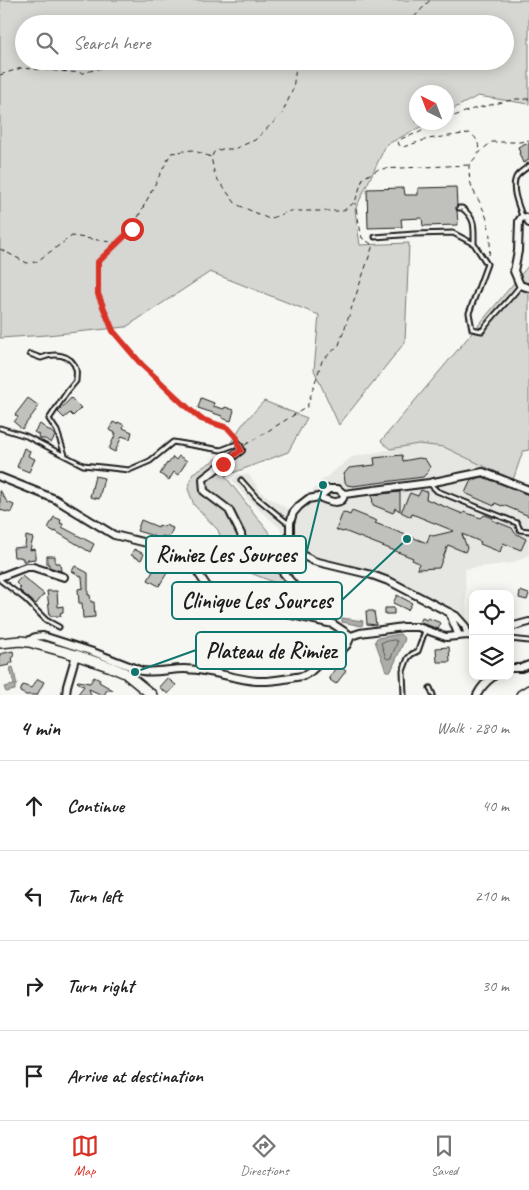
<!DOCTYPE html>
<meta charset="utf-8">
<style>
:root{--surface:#fff;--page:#f6f6f6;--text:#222;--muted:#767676;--line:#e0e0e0;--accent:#d93025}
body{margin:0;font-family:Caveat,sans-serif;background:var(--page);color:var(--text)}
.controls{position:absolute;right:15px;bottom:15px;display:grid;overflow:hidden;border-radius:10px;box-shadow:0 2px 12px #0003}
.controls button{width:45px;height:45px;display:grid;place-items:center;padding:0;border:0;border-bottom:1px solid var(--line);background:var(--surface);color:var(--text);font:25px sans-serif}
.compass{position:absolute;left:409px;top:85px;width:45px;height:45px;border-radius:50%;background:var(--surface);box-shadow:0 2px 12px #0003;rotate:318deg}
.stop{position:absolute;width:15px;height:15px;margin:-11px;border:4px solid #d93025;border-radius:50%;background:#fff}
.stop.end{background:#d93025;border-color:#fff;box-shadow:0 1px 5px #0008}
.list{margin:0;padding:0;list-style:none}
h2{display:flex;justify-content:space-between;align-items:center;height:65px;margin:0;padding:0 20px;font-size:21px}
h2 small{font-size:16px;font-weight:400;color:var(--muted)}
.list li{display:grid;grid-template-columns:32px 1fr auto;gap:15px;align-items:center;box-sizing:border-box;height:90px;padding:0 20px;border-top:1px solid var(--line)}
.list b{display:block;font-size:19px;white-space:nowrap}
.list em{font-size:16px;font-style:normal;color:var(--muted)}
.icon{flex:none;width:28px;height:28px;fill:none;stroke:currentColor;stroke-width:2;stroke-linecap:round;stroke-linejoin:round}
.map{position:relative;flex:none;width:529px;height:695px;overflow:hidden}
.search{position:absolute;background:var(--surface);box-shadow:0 2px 12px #0003;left:15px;right:15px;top:15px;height:55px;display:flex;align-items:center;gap:12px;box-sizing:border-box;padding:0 18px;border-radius:28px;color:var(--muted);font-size:19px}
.sheet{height:425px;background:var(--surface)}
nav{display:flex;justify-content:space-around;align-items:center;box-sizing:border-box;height:70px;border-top:1px solid var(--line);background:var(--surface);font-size:14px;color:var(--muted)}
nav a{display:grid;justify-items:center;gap:2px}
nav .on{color:var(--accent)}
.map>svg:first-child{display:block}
.built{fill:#e6e6e2}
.green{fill:#d6d6d2;stroke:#797977;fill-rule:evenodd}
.water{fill:#acaca9;stroke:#727271}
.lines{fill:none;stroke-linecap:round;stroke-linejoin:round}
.shore{stroke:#565654;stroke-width:1}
.building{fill:#c0c0bd;stroke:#1c1c1c}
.lane-casing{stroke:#1c1c1c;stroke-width:7}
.street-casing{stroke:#1c1c1c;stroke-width:10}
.secondary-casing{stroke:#1c1c1c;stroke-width:12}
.path{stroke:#1c1c1c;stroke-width:1;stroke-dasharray:5 4;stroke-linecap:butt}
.lane{stroke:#f6f6f2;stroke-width:3}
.street{stroke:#f6f6f2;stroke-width:6}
.secondary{stroke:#f6f6f2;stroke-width:9}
.route{stroke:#d93025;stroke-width:6}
.leader{fill:none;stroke:#0f766e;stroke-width:2}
.callout-dot{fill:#0f766e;stroke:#f6f6f2;stroke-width:2}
.callout{fill:#f6f6f2;stroke:#0f766e;stroke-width:2}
.callout-label{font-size:22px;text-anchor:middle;font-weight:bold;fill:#1c1c1c}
</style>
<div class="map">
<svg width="529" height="695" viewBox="0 0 529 695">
<rect width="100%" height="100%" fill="#f6f6f2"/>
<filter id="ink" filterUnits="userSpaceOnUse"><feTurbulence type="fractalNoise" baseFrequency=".02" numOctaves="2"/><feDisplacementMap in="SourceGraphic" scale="10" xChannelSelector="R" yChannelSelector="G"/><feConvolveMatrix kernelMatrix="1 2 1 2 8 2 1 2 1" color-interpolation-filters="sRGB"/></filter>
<g filter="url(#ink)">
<path class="built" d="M418,444l26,3 85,40v68l-17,8 -47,6 2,53 -15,5 -4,-9 -62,-34 -81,-20 -17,-13 -8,-23 -31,-27 -17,-21 6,-6 11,1 13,18 27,17 5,-7 18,-11 8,-10 32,-25z"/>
<path class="green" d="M0,0h529v104l-51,-8 -31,16 -1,-20h-30v30l12,1 -42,22 -31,65 5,35 49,-2 -4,99 -66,83 -25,-55 5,-55 -109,-43 -84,55 -79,8 -47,3zM24,24h481v37h-481z
M529,265v185l-6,1 -10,29 -69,-33 -26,-3 -28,5 -9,-8z
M264,401l43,17 -19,34 -63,24 63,81 9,40 -21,-14 -46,-18 -12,-35 -24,-25 -6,-16 5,-16 30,-18 19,-30z"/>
<path class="water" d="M342,618l21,3 -1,5 -20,-4z
M400,634l5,5 -14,32h-5l-11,-30 2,-3z
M13,667l4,18h-2v5l-9,2 -2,-5 10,-2 -4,-17z"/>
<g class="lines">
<path class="shore" d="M395,640l2,1v2l-6,15 -3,1 -2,-1 -5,-15 2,-1z"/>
</g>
<path class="building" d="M526,143v1l3,-1v17l-6,3 -4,-10h1l-2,-6z
M456,187l1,18 -1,3 1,3 1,14 -35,1 -1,-8 -21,1 1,8 -34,1 -1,-39 37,-1 1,7h13v-7z
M28,398l11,8 -17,23 -8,-7 4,-5 -3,-2z
M71,398l10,10 -8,8 -3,-3 -6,5 -6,-6z
M201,398l13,5 -1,3 11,3 1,-2 9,3 -3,11 -9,-3v-2l-24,-8z
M113,422l4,2 1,-2 6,3 -1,3 9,4 -2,7 -8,-3 -7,16 -6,-3 7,-16 -7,-3z
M40,424l14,10 1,2 -4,7 -6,-4h-4l-3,-2 1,-2 -5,-3z
M24,448l6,3 -2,5 7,3 -6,13 -12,-5z
M402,455l1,6 16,-3 6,1 5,8 -2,5 -5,5 -70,9 -6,-1 -2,-3 -1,-8 5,-6 26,-3 -1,-7z
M179,456l8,5 -9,14 -4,-3 -5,8 -9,-6 7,-11 1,1 5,-7 3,3z
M95,476l9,2 -5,21 -9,-2z
M483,477l46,18v21l-26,-11 -1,1 -7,-3 -1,3 -29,-13 6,-13z
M0,490l7,12 7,3 -3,8 -11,-3z
M421,490l6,2 -1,7 37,15 1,-2 17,6 2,-2 2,-1 8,3 -1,2 20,8 3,5 11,6 -5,11 -18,-7 -3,9 -20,-8 1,-2 -19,-8 5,14 -2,4 -17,-7 -9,23 -22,1 2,-6 -7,-3 1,-2 -69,-27 -1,1 -7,-2 7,-18 7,3 2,-4 25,10 -2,2 52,20 3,-9 3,2 21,-5 -42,-17 -1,3 -10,-5 9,-19 8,3z
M400,492v19l-5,-3 -2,5 -20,-8 -1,-10z
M54,517l7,3 -1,3 3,1 -1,3 32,17 -4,8 -35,-21v1l-7,-4z
M141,520l17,7 1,-2 5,2 1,-2 8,3 -4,10 -7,-2 -2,6 -7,-3 1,-3 -17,-5z
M26,536l7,2 -3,12 5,-1v10l-7,1v-2l-1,3h-4v-3h-2v-1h-7l-1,-9 12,-1z
M134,549l10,5 -3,6 -10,-5z
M47,556h8v7h5l1,8 -12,-4v-3h-2z
M75,566l13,7v22h2l1,7h3l1,15 -12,1 -1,-15h-3l-1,-14 5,-1 -1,-11 -10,-6z
M156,566l11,7 -8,13 -11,-6z
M22,576l22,18 -8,10 -17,-14 2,-2 -5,-5z
M47,591h10l1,16 5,-1v6l-3,1 1,3h-11z
M520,591l9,3 -2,6 -8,-2z
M397,595l15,8 -4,7 -15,-7z
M385,608h9v6h-9z
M366,611h8l2,14 -9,-1z
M422,618l5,2 1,-2 13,5 -3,6 -18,-7z
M449,647l1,15h-13l-1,-14z
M13,651l1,6h-2l1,6h-4v2l-9,2v-13z
M337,666l2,1v-1l7,5 -10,13 -6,-4 1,-1 -2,-1z
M94,677l6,3 -1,2 14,8h-6l-3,5h-2l-13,-6 2,6h-14l7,-9 -7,-4 1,-1 12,2z
M167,678l9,7 -8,9 -9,-7z
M38,679l6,3 -7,13h-11l-6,-3 3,-7 8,3z"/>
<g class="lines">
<defs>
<path id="lane" d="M459,208h3c14,11 12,19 12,36
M522,216c-3,-10 -10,-24 -7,-36 1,-6 9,-10 14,-14
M375,237l39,-3 39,-1 21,11 13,20 -18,49 3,16 10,2c11,-16 26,-29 38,-45
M30,354l11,4c12,-5 30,-5 35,11 1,3 0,9 0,12l-9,11 -18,27 8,12 8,24
M0,428l26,8 57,29 46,5 21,-9 23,-19 48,8 16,-6
M241,480l15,17 29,24 4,2
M429,483l8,8 80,32 3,7 9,1
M0,580l25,19 21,21 13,7
M305,598l22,18 6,7
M510,639l19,2
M430,688l3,7
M404,695l-1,-24 5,-13 4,-4 6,-3 7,-20"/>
<path id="street" d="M529,223l-2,-5 -5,-1 -3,4 -1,30 -4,20 6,14 9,3
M238,444l3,6 -38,29 1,12 25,19 12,24 3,19 22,13 14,3 25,29
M0,477l55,22 59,36 37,9 28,12 14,9 17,26 13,9 110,24 18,12
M344,494l85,-11 54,-11 46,18
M319,497c9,4 24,10 25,-3l-6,-5h-9l-10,8 -11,2 -9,7 -6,7 -3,10v11l2,7 6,9 6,6 10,5 58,14 19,7 65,34 9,10 3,9
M0,577l26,-10h7l31,10
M449,612l10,24
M510,627l19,-5
M29,642c3,-5 8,-6 14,-6l50,16 49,19c14,2 28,-2 42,-2 25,0 49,10 73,12 15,1 31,-3 46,-5l7,-4 12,-11 18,-9 7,-7 4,-9 9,-3 43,-6h15l28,10 22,-2 5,1
M510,668h11l8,-3
M66,695l1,-9 9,-31
M477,695c4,-8 10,-14 17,-19"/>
<path id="secondary" d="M0,643l20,-2 9,1 47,13 35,12 14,6 27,22
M521,695l8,-5"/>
</defs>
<use href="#lane" class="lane-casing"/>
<use href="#street" class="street-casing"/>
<use href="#secondary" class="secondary-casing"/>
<path class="path" d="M258,24c18,-11 43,-4 62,0
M408,24l22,-24
M0,75l21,-7 62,5 42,-12
M446,119l27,-10 43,-10h13
M438,122l-20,11 -15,5 -5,3 1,4 4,2 25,-8 42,-6c7,5 10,11 8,20
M212,156l2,-4 8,-3h12l21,-9 27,-26 11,-25 3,-22 2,-6
M0,249l27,14 9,-1 36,-26 45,7
M489,255c3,-16 0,-36 -8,-50 -3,-7 -8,-13 -10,-21 -2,-6 -2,-13 -2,-19l14,-16 9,-7h28l9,-2
M236,436l-8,-8 -27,-9 -12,-10 -47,-44 -29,-34 -15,-37v-32l34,-33 39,-76 21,-3 19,7 4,19 21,28 33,15 21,-8h53l12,-9 8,-24 16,-9 90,-4
M245,445l62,-38 15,-46 17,-16 34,-100 -11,-7 -7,-35"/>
<use href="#lane" class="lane"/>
<use href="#street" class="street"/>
<use href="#secondary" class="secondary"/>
</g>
</g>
<g class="lines" filter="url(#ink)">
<path class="route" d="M132,229l-34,33v32l15,37 29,34 47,44 12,10 27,9 9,10 1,6 3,6 -18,14"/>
</g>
<path class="leader" d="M323 485L306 555M407 539L342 600M135 672L196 650"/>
<g class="callout-dot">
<circle cx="323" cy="485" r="5"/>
<circle cx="407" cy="539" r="5"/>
<circle cx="135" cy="672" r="5"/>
</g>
<g class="callout">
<rect x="146" y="536" width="160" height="37" rx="5"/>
<rect x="172" y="582" width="170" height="37" rx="5"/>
<rect x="196" y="632" width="150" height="37" rx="5"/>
</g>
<g class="callout-label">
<text x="226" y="562">Rimiez Les Sources</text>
<text x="257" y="608">Clinique Les Sources</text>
<text x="271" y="658">Plateau de Rimiez</text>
</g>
</svg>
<div class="controls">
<button><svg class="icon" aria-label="locate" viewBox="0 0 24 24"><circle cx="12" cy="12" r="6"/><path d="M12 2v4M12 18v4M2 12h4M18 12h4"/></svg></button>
<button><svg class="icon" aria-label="layers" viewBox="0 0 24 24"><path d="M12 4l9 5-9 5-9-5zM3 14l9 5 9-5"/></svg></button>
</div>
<svg class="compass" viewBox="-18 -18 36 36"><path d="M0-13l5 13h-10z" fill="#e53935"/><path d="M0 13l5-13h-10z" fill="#767676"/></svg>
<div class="stop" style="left:132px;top:229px"></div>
<div class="stop end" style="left:223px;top:464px"></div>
<div class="search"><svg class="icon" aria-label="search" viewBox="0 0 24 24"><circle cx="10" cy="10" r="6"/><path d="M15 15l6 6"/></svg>Search here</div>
</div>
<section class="sheet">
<h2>4 min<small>Walk · 280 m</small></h2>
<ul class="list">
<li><svg class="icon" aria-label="ahead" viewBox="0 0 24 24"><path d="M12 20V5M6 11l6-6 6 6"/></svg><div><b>Continue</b></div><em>40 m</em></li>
<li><svg class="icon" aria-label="left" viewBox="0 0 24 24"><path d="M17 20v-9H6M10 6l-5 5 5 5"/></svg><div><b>Turn left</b></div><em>210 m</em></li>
<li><svg class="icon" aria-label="right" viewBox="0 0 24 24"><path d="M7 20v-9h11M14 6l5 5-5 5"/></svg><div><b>Turn right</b></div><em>30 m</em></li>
<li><svg class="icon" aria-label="arrive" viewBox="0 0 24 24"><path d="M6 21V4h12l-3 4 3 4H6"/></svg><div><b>Arrive at destination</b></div></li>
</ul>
</section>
<nav>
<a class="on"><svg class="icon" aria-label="map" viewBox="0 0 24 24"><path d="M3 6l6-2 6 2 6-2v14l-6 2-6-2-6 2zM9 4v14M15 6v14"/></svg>Map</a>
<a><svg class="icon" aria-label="directions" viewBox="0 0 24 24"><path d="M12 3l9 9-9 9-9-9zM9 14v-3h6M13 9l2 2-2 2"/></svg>Directions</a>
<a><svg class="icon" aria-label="saved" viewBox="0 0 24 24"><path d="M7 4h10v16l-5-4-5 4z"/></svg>Saved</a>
</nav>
